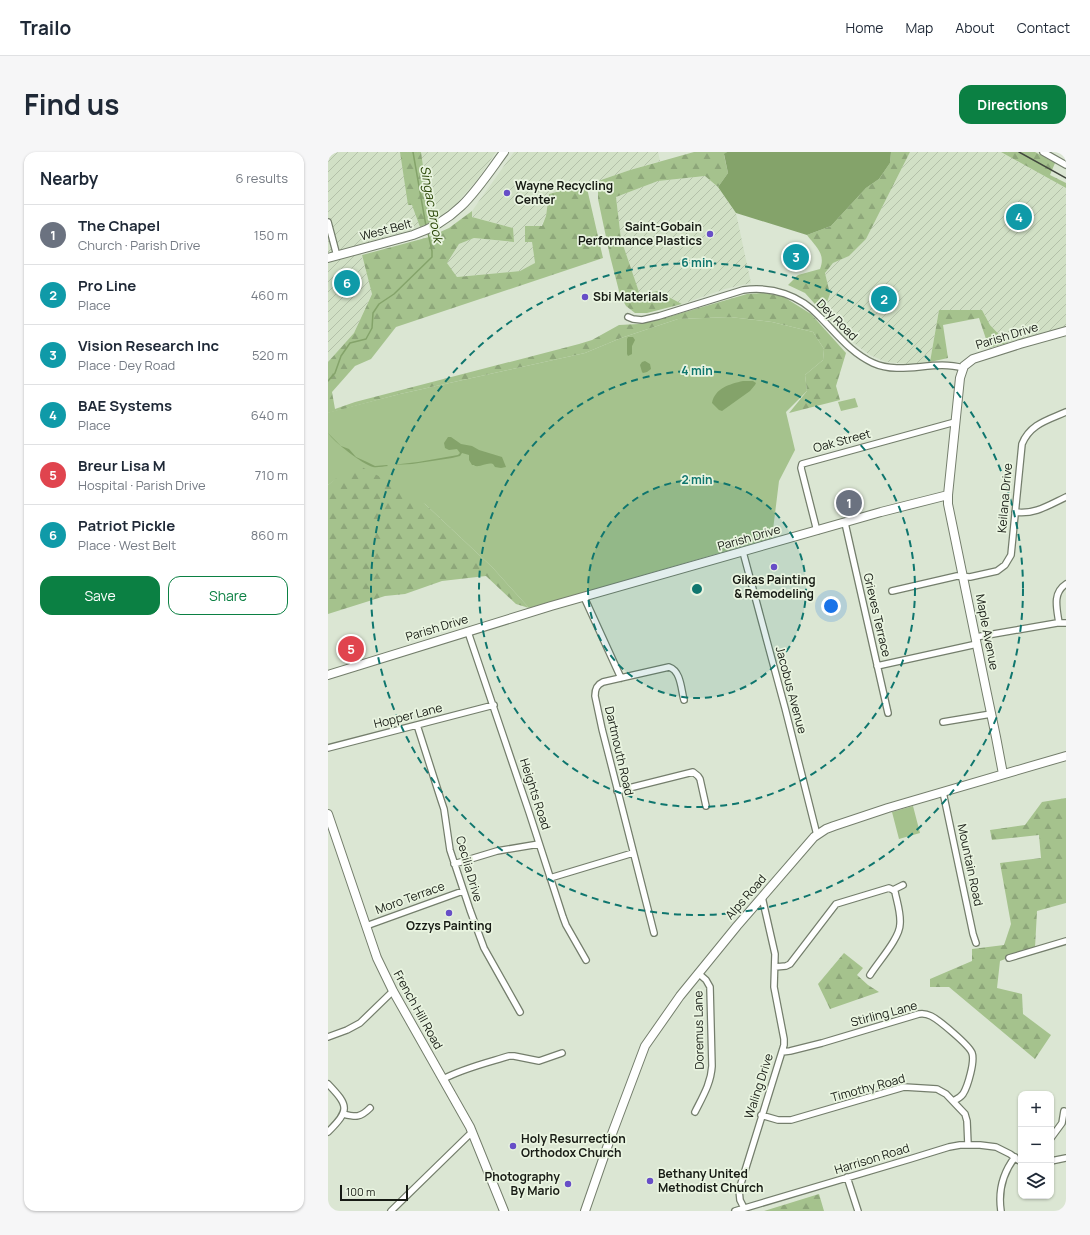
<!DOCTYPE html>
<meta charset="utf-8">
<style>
:root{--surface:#fff;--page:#f6f6f7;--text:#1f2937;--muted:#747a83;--line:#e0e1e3;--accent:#0b8043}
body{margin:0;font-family:Manrope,sans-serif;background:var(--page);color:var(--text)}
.controls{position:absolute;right:12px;bottom:12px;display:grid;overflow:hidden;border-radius:8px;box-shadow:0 1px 3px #0004}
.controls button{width:36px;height:36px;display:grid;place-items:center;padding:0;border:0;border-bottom:1px solid var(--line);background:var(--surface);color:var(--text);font:20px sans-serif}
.scale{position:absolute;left:12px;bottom:10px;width:68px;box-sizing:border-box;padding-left:4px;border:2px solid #171b14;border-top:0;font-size:11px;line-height:14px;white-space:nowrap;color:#171b14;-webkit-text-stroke:3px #e9f4e0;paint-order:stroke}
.you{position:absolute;left:503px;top:454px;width:14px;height:14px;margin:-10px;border:3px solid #fff;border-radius:50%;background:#1a73e8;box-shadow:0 0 0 6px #1a73e833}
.badge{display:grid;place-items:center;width:26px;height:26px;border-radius:50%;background:var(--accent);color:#fff;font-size:13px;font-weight:700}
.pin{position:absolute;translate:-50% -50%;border:2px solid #fff;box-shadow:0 1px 4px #0006}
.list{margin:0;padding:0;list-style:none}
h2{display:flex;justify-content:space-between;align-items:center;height:52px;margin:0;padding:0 16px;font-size:17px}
h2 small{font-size:13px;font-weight:400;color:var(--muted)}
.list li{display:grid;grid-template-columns:26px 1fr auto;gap:12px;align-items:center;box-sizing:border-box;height:60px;padding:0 16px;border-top:1px solid var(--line)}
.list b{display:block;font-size:15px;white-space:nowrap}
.list p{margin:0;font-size:13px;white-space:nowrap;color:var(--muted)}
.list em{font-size:13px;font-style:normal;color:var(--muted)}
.actions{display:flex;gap:8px;padding:12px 16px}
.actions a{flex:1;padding:9px 0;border:1px solid var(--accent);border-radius:12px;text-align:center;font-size:14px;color:var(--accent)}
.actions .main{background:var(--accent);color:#fff}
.icon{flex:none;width:22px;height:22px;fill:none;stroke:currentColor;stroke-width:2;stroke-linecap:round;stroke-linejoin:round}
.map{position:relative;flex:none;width:738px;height:1059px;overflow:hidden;border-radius:12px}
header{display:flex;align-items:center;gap:24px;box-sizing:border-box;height:56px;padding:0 20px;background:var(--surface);border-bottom:1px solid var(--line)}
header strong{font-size:19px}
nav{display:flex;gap:22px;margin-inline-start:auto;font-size:14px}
.intro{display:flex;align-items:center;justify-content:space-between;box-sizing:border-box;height:96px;padding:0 24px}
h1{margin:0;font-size:28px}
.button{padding:10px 18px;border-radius:12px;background:var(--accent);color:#fff;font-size:14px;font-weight:700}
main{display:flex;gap:24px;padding:0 24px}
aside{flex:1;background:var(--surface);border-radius:12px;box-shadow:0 1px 3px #0004}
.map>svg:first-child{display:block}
.industrial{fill:url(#industrial-furrows)}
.green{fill:#a5c28d}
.forest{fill:url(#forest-firs)}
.water{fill:#84a36a}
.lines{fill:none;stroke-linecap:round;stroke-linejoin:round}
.stream{stroke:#84a36a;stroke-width:1.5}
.street-casing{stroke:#747e6c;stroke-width:8}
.secondary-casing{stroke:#747e6c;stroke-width:10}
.street{stroke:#fff;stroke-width:5.5}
.secondary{stroke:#fff;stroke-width:8}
.rail{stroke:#42483e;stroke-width:1.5}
.ring{fill:none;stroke:#0f766e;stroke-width:2;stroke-dasharray:7 5}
.poi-dot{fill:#674ec7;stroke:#e9f4e0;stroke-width:1.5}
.labels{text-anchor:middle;stroke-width:3.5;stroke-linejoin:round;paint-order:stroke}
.poi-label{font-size:12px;font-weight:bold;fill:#171b14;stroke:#e9f4e0;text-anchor:start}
.street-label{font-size:12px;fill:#171b14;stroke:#e9f4e0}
.water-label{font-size:13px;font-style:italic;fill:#2a4606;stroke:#e9f4e0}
.centre{fill:#0f766e;stroke:#e9f4e0;stroke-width:2}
.ring-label{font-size:12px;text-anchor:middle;font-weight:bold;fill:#0f766e;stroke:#e9f4e0;stroke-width:3.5;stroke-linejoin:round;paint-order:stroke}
</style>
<header>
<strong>Trailo</strong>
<nav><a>Home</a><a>Map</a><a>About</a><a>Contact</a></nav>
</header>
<div class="intro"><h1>Find us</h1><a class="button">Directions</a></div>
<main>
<aside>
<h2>Nearby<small>6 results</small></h2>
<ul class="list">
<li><span class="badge" style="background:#6b7280">1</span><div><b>The Chapel</b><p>Church · Parish Drive</p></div><em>150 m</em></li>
<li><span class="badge" style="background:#0f9aa8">2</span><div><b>Pro Line</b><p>Place</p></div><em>460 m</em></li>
<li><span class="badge" style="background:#0f9aa8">3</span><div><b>Vision Research Inc</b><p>Place · Dey Road</p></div><em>520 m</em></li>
<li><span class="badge" style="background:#0f9aa8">4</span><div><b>BAE Systems</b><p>Place</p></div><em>640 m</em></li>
<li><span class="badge" style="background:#e0444e">5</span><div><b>Breur Lisa M</b><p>Hospital · Parish Drive</p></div><em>710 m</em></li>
<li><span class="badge" style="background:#0f9aa8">6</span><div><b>Patriot Pickle</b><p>Place · West Belt</p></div><em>860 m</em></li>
</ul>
<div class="actions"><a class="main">Save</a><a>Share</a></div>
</aside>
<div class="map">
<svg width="738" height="1059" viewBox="0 0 738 1059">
<defs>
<pattern id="industrial-furrows" width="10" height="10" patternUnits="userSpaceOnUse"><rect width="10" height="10" fill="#d1e0c5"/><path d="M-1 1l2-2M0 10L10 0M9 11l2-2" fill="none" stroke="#b3c0a8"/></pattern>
<pattern id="forest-firs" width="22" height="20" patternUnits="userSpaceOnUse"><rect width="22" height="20" fill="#a5c28d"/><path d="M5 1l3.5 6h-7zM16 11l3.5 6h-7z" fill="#8da679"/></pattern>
</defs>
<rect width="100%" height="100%" fill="#dbe6d3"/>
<path class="industrial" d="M0,0h168l-19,28 -21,24 -20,16 -22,9 -55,16 13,48 -18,40 -26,29z
M186,0h144l2,9 -30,9 -32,11 -49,13 -3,22 -5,10 -16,16h7l3,22 -15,7 -63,6 -10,-14 12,-19 15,-6 39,4v-14l-41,-11v-6z
M582,0h91l65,36v138l-59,17 -17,-18 -8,-15h-43l-9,52 -21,2 -23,-2 -16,-7 -19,-14 -28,-28 7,-19 -5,-21 8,-10 16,-7 17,-17z
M377,24l13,11 18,26 15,70 -26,6 -43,15 -25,-13 -17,5 -19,-57 -5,-42 42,-16z"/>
<path class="green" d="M402,165l42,5 41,10 11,17 -1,11 -18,15 2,16 -21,21 9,38 -16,31 -7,57 -243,70 -36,-40 -68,-64 -90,-24 -7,5v-72l2,-1 70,-18 185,-41 36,-15 57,-19z
M527,246l3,9 -17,4 -3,-9z
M585,654l7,27 -21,6 -7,-27z"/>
<path class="forest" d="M72,0h21l10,70 -11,5 -8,-22h-4z
M366,0h33l-3,3 4,18 -10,14 -13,-11 -47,5 -42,16 5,42 19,56 17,-4 25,13 -35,9h-12l-9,-7 -6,-11 -10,-39 -12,-57v-18l32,-11z
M563,0h19l-44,87 -17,17 -16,7 -8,10 5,21 -7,19 -18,-20 -17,-8 10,-10 22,-6c6,-15 -4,-22 -13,-34l24,-9 35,-38 13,-9 11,-16z
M673,0h34l20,11 -5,12 16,8v5z
M258,32l17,74 -207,69 -25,32 -16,7 -23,26 3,17 20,-7 224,-58 13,-4 27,-15 19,-1 30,-7 79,-23 18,-1 19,4 27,17 35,39 -10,33 4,14 -51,13 18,-22 -2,-16 18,-15 1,-11 -11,-17 -41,-10 -42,-5 -52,2 -57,19 -36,15 -185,41 -72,19v-51l26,-29 18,-39 -10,-39 67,-18 20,-9 23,-17v6l41,11 1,14 -40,-4 -15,6 -12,19 10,14 63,-6 15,-8 -3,-21h-7v-16h17l4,-10 3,-22z
M611,158h43l8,15 17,18 -18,5 -10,-30 -36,7 5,33 -18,4z
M32,314l39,21 26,17 68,64 36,40 -13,-4 -30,-28 -44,5 -37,13 -20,2 -57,18v-129l21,-17z
M738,646v105l-29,8 -2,37 -35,13 -3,27 25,6 1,20 28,21 -16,24 -86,-72h-19v-8l42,-18v-12l32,-4 7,-21 -11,-61 41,-5 -2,-23 -47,5 -2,-10 35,-5 17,-23z
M516,801l19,15 -6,7 11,10 11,7 -49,17 -12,-25z
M491,1042l5,17h-60z"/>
<path class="water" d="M399,0h164l-1,11 -11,16 -13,9 -35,38 -24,9 -71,-22 -18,-26 10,-14 -4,-19z
M300,185h5l2,3 -3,6v8l-4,2 -1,-2v-15z
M317,209l5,3 1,5 -4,3 -4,1 -1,-1 -2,-7 2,-3z
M415,229h10l3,2 -1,2 -5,6 -28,20 -3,-1 -7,-7c3,-15 18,-19 31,-22z
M0,281l13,13 8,3 7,8 11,5 8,4 12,-1 1,1c-4,0 -11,2 -15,1 -11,-3 -39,-25 -45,-34z
M120,285h3l10,7 11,2 7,4 23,7 4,10 -5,1 -6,-1 -2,-3c-6,-2 -11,3 -18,2l-1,-1h-2l-3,-5v-5l-7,-2 -2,3 -8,2 -40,6 -20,1 26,-3 40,-7 2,-2 -3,-4 -8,1 -4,-2 -1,-5z"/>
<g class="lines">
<path class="stream" d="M85,0l13,74
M0,229l7,-8 6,-17 9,-13 16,-4 6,-11 1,-15 6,-9 15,-10 38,-37v-6l-4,-18"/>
<defs>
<path id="street" d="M715,0l23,13
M0,70l9,34
M300,165l5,2 9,1 17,-4 84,-26c29,-4 57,5 77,27 17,17 31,36 53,46 29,13 60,-4 90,5
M687,360c19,3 34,-7 51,-15
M517,371l43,190
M489,379l-16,-63 1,-4 153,-42
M415,400l42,156 32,127
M564,439l65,-15 13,1 27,-6 8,-6 6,-10 11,-111c8,-20 26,-24 44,-32
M256,445l37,81
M731,471c-2,-14 -7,-30 7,-39
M140,480l61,180 34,105 3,8 20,35
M648,485l81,-14h9
M549,514l100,-22
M615,570l48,-8
M89,573l24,75 3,9 6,41 20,60 14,38 36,64
M0,596l166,-43
M289,639l76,-19 5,4 2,3 6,27
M615,640l30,142 3,9
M126,712l43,-13 42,-7
M222,726l83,-25
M38,774l97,-35
M326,781l-52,-204 -7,-33c0,-6 1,-11 8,-14l66,-15c12,4 12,22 15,33
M681,806l57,-17
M447,815l11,-1 4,-2 46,-60 53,-16 4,2 10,-5
M542,823c8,-13 30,-37 30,-51 1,-11 -3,-22 -5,-32l-2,-2
M0,885l19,-7 13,-7 33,-32
M454,900l8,-1 32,-8 97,-29c5,-1 8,0 12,2 8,4 38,29 41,37 3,8 -4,33 -9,41 -3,4 -6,5 -10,7
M115,927c21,-11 43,-16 66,-23h5l25,5 23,-8
M0,932c21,22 22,26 0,48
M367,960c8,-16 16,-29 17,-46l-2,-79 -4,-7 -8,-7
M15,962c13,3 17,4 27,-6
M433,963l17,5h13l113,-33 33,2 9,5 19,20 2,7 1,24
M723,986l11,-15 2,-12
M723,1009l15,-3
M519,1025l11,34
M416,1056l-4,-8 -1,-10 45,-145v-6l-10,-52 1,-33 -13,-57
M63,1059l81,-79
M407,1059l175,-52 39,-12 11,-2h20l16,2 14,7 11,8
M673,1059c-3,-20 1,-37 14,-54"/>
<path id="secondary" d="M0,106l85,-23c46,-15 64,-46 91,-83
M0,523l223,-69 330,-94 67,-17
M675,622l-7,-37 -9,-43 -39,-190v-9l12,-117 4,-12 9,-7 47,-15 46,-13
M0,662l49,144 16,33 77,136 34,84
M257,1059l25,-72 35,-93 35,-50 57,-70 77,-89 12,-8 8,-3 54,-18 178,-52"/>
</defs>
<use href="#street" class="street-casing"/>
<use href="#secondary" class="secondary-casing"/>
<use href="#street" class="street"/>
<use href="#secondary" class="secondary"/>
<path class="rail" d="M691,0l47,26"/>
</g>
<circle cx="369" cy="437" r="109" fill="#0f766e" fill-opacity=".12"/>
<g class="ring">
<circle cx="369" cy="437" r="109"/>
<circle cx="369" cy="437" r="218"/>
<circle cx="369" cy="437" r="326"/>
</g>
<g class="poi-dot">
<circle cx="179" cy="41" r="4"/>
<circle cx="382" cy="82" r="4"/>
<circle cx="257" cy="145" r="4"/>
<circle cx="446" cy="415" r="4"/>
<circle cx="121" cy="761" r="4"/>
<circle cx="185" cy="994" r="4"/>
<circle cx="322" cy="1029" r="4"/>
<circle cx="240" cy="1032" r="4"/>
</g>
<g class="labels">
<g class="poi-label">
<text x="187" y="38">Wayne Recycling<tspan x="187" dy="14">Center</tspan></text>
<text x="374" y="79" text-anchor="end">Saint-Gobain<tspan x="374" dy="14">Performance Plastics</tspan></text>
<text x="265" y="149">Sbi Materials</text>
<text x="446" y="432" text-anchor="middle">Gikas Painting<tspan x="446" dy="14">&amp; Remodeling</tspan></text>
<text x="121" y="778" text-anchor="middle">Ozzys Painting</text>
<text x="193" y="991">Holy Resurrection<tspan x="193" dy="14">Orthodox Church</tspan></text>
<text x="330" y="1026">Bethany United<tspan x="330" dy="14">Methodist Church</tspan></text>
<text x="232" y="1029" text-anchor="end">Photography<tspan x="232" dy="14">By Mario</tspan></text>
</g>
<g class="street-label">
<text transform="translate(58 78) rotate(-15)" y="4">West Belt</text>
<text transform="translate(509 168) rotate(45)" y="4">Dey Road</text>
<text transform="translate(679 184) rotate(-17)" y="4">Parish Drive</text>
<text transform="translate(514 289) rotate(-15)" y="4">Oak Street</text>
<text transform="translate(677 346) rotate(-85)" y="4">Keilana Drive</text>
<text transform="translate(421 386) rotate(-16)" y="4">Parish Drive</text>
<text transform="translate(549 463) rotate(77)" y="4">Grieves Terrace</text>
<text transform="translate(109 476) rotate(-17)" y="4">Parish Drive</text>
<text transform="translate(659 480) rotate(79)" y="4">Maple Avenue</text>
<text transform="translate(463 538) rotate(75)" y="4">Jacobus Avenue</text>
<text transform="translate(80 564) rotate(-14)" y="4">Hopper Lane</text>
<text transform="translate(291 599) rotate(77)" y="4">Dartmouth Road</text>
<text transform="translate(207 642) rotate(72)" y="4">Heights Road</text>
<text transform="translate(642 713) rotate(78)" y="4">Mountain Road</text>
<text transform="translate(141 717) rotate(74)" y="4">Cecilia Drive</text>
<text transform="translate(418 745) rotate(-49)" y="4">Alps Road</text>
<text transform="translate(82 746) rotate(-20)" y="4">Moro Terrace</text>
<text transform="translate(90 858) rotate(61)" y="4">French Hill Road</text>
<text transform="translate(556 862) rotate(-15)" y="4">Stirling Lane</text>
<text transform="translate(371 878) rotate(-91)" y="4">Doremus Lane</text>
<text transform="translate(431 934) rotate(-72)" y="4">Waling Drive</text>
<text transform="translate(540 936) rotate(-15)" y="4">Timothy Road</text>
<text transform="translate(544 1007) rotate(-17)" y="4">Harrison Road</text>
</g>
<g class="water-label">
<text transform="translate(104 52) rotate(80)" y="5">Singac Brook</text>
</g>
</g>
<circle cx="369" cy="437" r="6" class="centre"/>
<g class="ring-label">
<text x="369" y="115">6 min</text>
<text x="369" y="223">4 min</text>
<text x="369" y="332">2 min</text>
</g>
</svg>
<div class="controls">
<button>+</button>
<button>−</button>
<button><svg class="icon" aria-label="layers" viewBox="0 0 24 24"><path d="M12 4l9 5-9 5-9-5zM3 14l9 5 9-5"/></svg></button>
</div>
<div class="scale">100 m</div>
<div class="you"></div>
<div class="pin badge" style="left:521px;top:351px;background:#6b7280">1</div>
<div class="pin badge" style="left:556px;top:147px;background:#0f9aa8">2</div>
<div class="pin badge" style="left:468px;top:105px;background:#0f9aa8">3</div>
<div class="pin badge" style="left:691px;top:65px;background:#0f9aa8">4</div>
<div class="pin badge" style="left:23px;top:497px;background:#e0444e">5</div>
<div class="pin badge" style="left:19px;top:131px;background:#0f9aa8">6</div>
</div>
</main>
